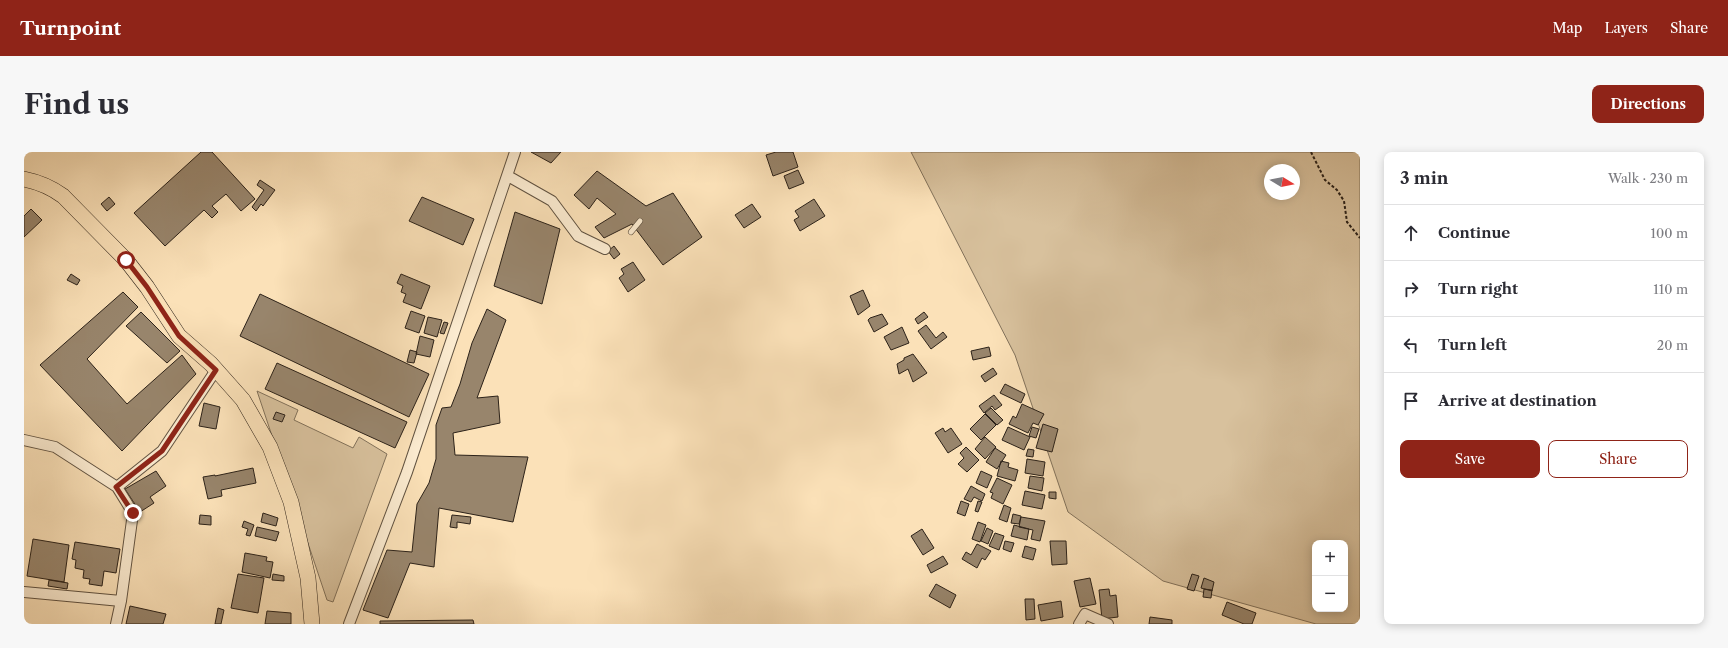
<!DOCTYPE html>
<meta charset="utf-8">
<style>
:root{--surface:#fff;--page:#f7f7f7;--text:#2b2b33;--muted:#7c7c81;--line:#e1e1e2;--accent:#8f2418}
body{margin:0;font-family:"Libre Caslon Text",serif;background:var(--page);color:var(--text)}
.controls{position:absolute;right:12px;bottom:12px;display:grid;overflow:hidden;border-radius:8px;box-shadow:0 2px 10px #0003}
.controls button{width:36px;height:36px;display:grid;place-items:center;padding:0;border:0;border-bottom:1px solid var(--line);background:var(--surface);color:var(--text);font:20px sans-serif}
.compass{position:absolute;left:1240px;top:12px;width:36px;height:36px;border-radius:50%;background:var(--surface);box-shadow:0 2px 10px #0003;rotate:100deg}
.stop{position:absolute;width:12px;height:12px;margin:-9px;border:3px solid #8f2418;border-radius:50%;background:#fff}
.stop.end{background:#8f2418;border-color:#fff;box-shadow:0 1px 4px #0008}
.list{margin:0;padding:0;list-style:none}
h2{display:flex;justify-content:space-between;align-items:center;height:52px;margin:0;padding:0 16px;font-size:17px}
h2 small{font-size:13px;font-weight:400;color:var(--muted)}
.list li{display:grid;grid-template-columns:26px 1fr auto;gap:12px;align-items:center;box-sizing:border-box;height:56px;padding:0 16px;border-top:1px solid var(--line)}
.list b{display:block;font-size:15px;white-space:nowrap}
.list em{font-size:13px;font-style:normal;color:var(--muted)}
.actions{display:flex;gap:8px;padding:12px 16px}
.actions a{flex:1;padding:9px 0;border:1px solid var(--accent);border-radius:8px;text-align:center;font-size:14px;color:var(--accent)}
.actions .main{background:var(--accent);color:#fff}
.icon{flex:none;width:22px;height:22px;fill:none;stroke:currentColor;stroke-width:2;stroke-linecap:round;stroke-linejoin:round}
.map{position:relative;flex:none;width:1336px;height:472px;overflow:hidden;border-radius:8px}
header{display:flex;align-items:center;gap:24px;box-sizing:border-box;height:56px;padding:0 20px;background:var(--accent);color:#fff}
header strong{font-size:19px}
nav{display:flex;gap:22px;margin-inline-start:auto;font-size:14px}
.intro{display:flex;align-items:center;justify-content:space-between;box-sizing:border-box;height:96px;padding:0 24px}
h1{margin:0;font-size:28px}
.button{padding:10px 18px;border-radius:8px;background:var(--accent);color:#fff;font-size:14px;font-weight:700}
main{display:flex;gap:24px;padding:0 24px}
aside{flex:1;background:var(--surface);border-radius:8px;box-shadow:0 2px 10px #0003}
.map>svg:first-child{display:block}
.green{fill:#d8c19d;stroke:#82725b;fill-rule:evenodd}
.building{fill:#98856c;stroke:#2c2219}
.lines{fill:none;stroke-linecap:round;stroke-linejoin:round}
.lane-casing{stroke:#605241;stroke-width:6}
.street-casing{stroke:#605241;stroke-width:12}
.primary-casing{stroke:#2c2219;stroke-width:16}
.path{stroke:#2c2219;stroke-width:2;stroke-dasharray:3 2;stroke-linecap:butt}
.lane{stroke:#fcecd1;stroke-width:5}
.street{stroke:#fcecd1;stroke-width:10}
.primary{stroke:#fbe1b8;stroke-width:15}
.route{stroke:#8f2418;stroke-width:5}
</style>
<header>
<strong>Turnpoint</strong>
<nav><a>Map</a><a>Layers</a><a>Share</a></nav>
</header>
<div class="intro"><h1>Find us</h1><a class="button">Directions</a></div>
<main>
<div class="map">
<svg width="1336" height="472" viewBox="0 0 1336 472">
<rect width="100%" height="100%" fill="#fbe1b8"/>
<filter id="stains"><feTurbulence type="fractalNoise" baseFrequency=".005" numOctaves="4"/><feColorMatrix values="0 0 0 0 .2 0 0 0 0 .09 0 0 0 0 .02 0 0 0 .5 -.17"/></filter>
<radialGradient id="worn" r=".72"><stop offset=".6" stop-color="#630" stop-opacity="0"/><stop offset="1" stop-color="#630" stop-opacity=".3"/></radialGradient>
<path class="green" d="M887,0h449v472h-44l-153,-43 -95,-69 -53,-157zM1246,18h24v24h-24zM1291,391h30v66h-30z
M233,239l41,19 -4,10 59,28 6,-11 28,17 -54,148 -6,-2z"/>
<path class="building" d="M177,0h11l43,47 -14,12 -15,-17 -14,12 6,6 -6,6 -8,-8 -39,36 -31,-33z
M507,0h30l-10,11z
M752,0h17l5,15 -25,9 -7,-21z
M774,18l6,13 -15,6 -5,-13z
M573,19l49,35 27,-13 29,44 -39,28 -31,-41 -28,14 -9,-11 21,-13 -19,-16 -8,11 -15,-14z
M236,28l15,10 -12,16 -2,-2 -5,7 -4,-4 12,-17 -7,-5z
M85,45l6,7 -8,7 -6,-7z
M398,45l52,22 -11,26 -54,-24z
M790,47l11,17 -25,15 -6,-11 5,-3 -4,-6z
M728,52l9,13 -17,11 -9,-13z
M7,57l11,11 -18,17v-21z
M491,60l45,17 -18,75 -48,-18z
M590,94l6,8 -6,5 -6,-8z
M609,110l12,18 -17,12 -9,-14 5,-4 -3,-5z
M47,122l9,6 -3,5 -10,-5z
M377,122l29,12 -9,23 -18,-7 3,-8 -5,-2 2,-6 -6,-3z
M839,138l7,16 -12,9 -8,-19z
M99,140l15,15 -51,52 40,45 55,-49 14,19 -74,77 -82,-86z
M236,142l169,80 -20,43 -169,-81z
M463,157l19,11 -29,78 21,-2 2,27 -47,10 2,22 73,2 -15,65 -74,-14 -5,59 -24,-4 -22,55 -25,-8 24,-60 25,2 5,-48 12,-21 7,-24v-34l6,-17 9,-1 9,-23 12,-41z
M387,159l14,5 -6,17 -14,-5z
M117,160l39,39 -13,12 -41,-37z
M900,160l4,5 -10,7 -3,-5z
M858,162l6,10 -14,8 -6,-12 2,-2z
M404,165l14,3 -5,17 -13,-4z
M420,170l4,1 -4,11 -4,-1z
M902,173l10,13 7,-6 4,5 -16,12 -13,-18z
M878,175l7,16 -18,7 -7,-13z
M396,184l14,4 -4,17 -14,-3z
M965,195l2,9 -18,4 -2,-9z
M386,198l7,2 -3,11 -7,-1z
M889,202l14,19 -14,9 -5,-13 -9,5 -2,-10 7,-4v-2z
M253,211l130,59 -12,26 -130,-59z
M969,216l4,6 -12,8 -4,-6z
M981,232l20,10 -4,9 -21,-10z
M970,243l8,10 -7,5 -3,-4 -8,7 -5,-7z
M180,251l16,4 -4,22 -17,-3z
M998,252l22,10 -6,11 -5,-2 -5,10 -19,-9 4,-8 3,2z
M967,256l12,12 -6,5 -12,-12z
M252,260l9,3 -3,7 -9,-3z
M961,262l11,11 -15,15 -11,-11z
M1019,272l15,5 -6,23 -16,-4z
M984,275l22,10 -6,13 -22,-10z
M1008,275l7,2 -3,9 -7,-2z
M919,276l2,4 6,-4 11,16 -14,9 -13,-20z
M961,285l11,10 -11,12 -10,-10z
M942,295l13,13 -12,12 -9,-8 6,-6 -4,-5z
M971,296l11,7 -9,14 -11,-7z
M1004,297l6,1 -1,7 -7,-1z
M1003,307l18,3 -2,14 -18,-3z
M977,309l8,2 -1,4 10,3 -3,11 -18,-5z
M229,316l3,15 -35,7 1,6 -14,3 -5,-22 12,-2v1z
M132,319l10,15 -16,11 4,6 -14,9 -15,-23z
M957,319l11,5 -5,12 -11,-5z
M1006,324l14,2 -2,13 -14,-3z
M973,326l15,7 -9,19 -12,-6 2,-5 -3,-1z
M947,334l14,8 -3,7 -8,-4 -3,5 -7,-3z
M1001,339l20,4 -3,14 -20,-4z
M1025,340h7v7l-7,-1z
M937,349l8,3 -4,12 -8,-3z
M954,349l4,1 -4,10 -3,-1z
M980,353l7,3 -4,14 -8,-3z
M239,361l15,5 -2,8 -15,-4z
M989,362l8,2 -2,8 -8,-1z
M176,363l11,1v9l-12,-1z
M428,363l19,2 -1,7 -13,-2v6l-7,-1z
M997,365l24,4 -5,20 -9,-2 2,-9 -14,-3z
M220,369l10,4 -4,11 -4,-1 2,-6 -6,-2z
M954,370l8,3 -6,17 -8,-3z
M990,373l15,4 -2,11 -16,-4z
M233,375l22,5 -3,9 -21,-5z
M963,376l6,3 -5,13 -7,-3z
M898,377l12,19 -11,7 -12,-19z
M971,381l9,3 -5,14 -10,-4z
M9,387l36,6 -5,37 -37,-6z
M981,389l9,2 -3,9 -8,-3z
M1026,389h16l1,23 -15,1z
M51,390l45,7 -4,24 -12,-2 -2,15 -13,-2 1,-5 -7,-1 1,-8 -9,-2 1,-8 -4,-1z
M953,392l14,7 -6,9 -3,-2 -5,10 -15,-9 4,-7 5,3z
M1001,394l11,3 -3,11 -11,-3z
M221,401l22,4 -1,4 7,1 -3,16 -28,-6z
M919,404l5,8 -17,9 -4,-8z
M214,422l26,4 -6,35 -27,-5z
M249,422l11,2v5l-12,-1z
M1168,422l7,2 -5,15 -7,-2z
M1066,426l6,26 -16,3 -6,-26z
M1180,426l10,4 -2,9 -11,-3z
M25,428l19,3 -1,6 -19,-3z
M912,432l20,11 -6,13 -21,-12z
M1085,437l1,7 6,-1 2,22 -16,2 -3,-29z
M1180,437l8,1 -1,8 -8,-1z
M1001,447h9l1,20 -9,1z
M1037,449l2,16 -22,4 -3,-16z
M1203,450l29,11 -4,11h-8l-22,-9z
M106,454l36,8 -3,10h-37z
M194,456l6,2 -3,14h-6z
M243,459l24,2v11h-26z
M1126,465l22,3v4h-23z
M449,468l1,4h-94v-3z"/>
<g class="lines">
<defs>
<path id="lane" d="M607,80l9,-11"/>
<path id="street" d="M484,24l44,25 26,35 27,13
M0,288l31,7 62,40 16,26 -12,88 -5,23
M93,335l45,-36 54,-81
M0,440l97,9
M325,472l58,-152 108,-320
M1055,472l6,-10 23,10"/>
<path id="primary" d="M0,27c15,3 27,8 39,17l63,64 21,27 32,49 32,28 32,36 27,47 21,55 17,76 4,46"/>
</defs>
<use href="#lane" class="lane-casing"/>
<use href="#street" class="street-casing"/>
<use href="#primary" class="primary-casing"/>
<path class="path" d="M1287,0l14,28 12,10 7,11 3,21 13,16"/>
<use href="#lane" class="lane"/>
<use href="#street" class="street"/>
<use href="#primary" class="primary"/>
</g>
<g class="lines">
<path class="route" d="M102,108l21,27 32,49 37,34 -54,81 -46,36 17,26"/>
</g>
<rect width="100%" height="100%" filter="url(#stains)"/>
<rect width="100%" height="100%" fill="url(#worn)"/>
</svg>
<div class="controls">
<button>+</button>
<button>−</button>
</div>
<svg class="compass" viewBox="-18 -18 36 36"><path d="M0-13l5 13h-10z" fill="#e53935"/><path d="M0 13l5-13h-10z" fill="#7c7c81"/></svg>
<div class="stop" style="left:102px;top:108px"></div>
<div class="stop end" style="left:109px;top:361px"></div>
</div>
<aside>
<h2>3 min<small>Walk · 230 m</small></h2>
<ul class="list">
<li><svg class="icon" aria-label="ahead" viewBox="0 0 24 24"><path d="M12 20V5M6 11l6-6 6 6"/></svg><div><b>Continue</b></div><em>100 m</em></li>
<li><svg class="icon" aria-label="right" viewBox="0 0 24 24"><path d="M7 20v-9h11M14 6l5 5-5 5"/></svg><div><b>Turn right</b></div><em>110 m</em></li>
<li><svg class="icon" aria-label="left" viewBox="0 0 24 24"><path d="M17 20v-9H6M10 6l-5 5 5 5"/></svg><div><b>Turn left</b></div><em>20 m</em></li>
<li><svg class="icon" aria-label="arrive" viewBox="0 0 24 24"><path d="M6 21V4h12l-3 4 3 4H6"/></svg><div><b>Arrive at destination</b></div></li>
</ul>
<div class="actions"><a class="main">Save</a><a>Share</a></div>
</aside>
</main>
